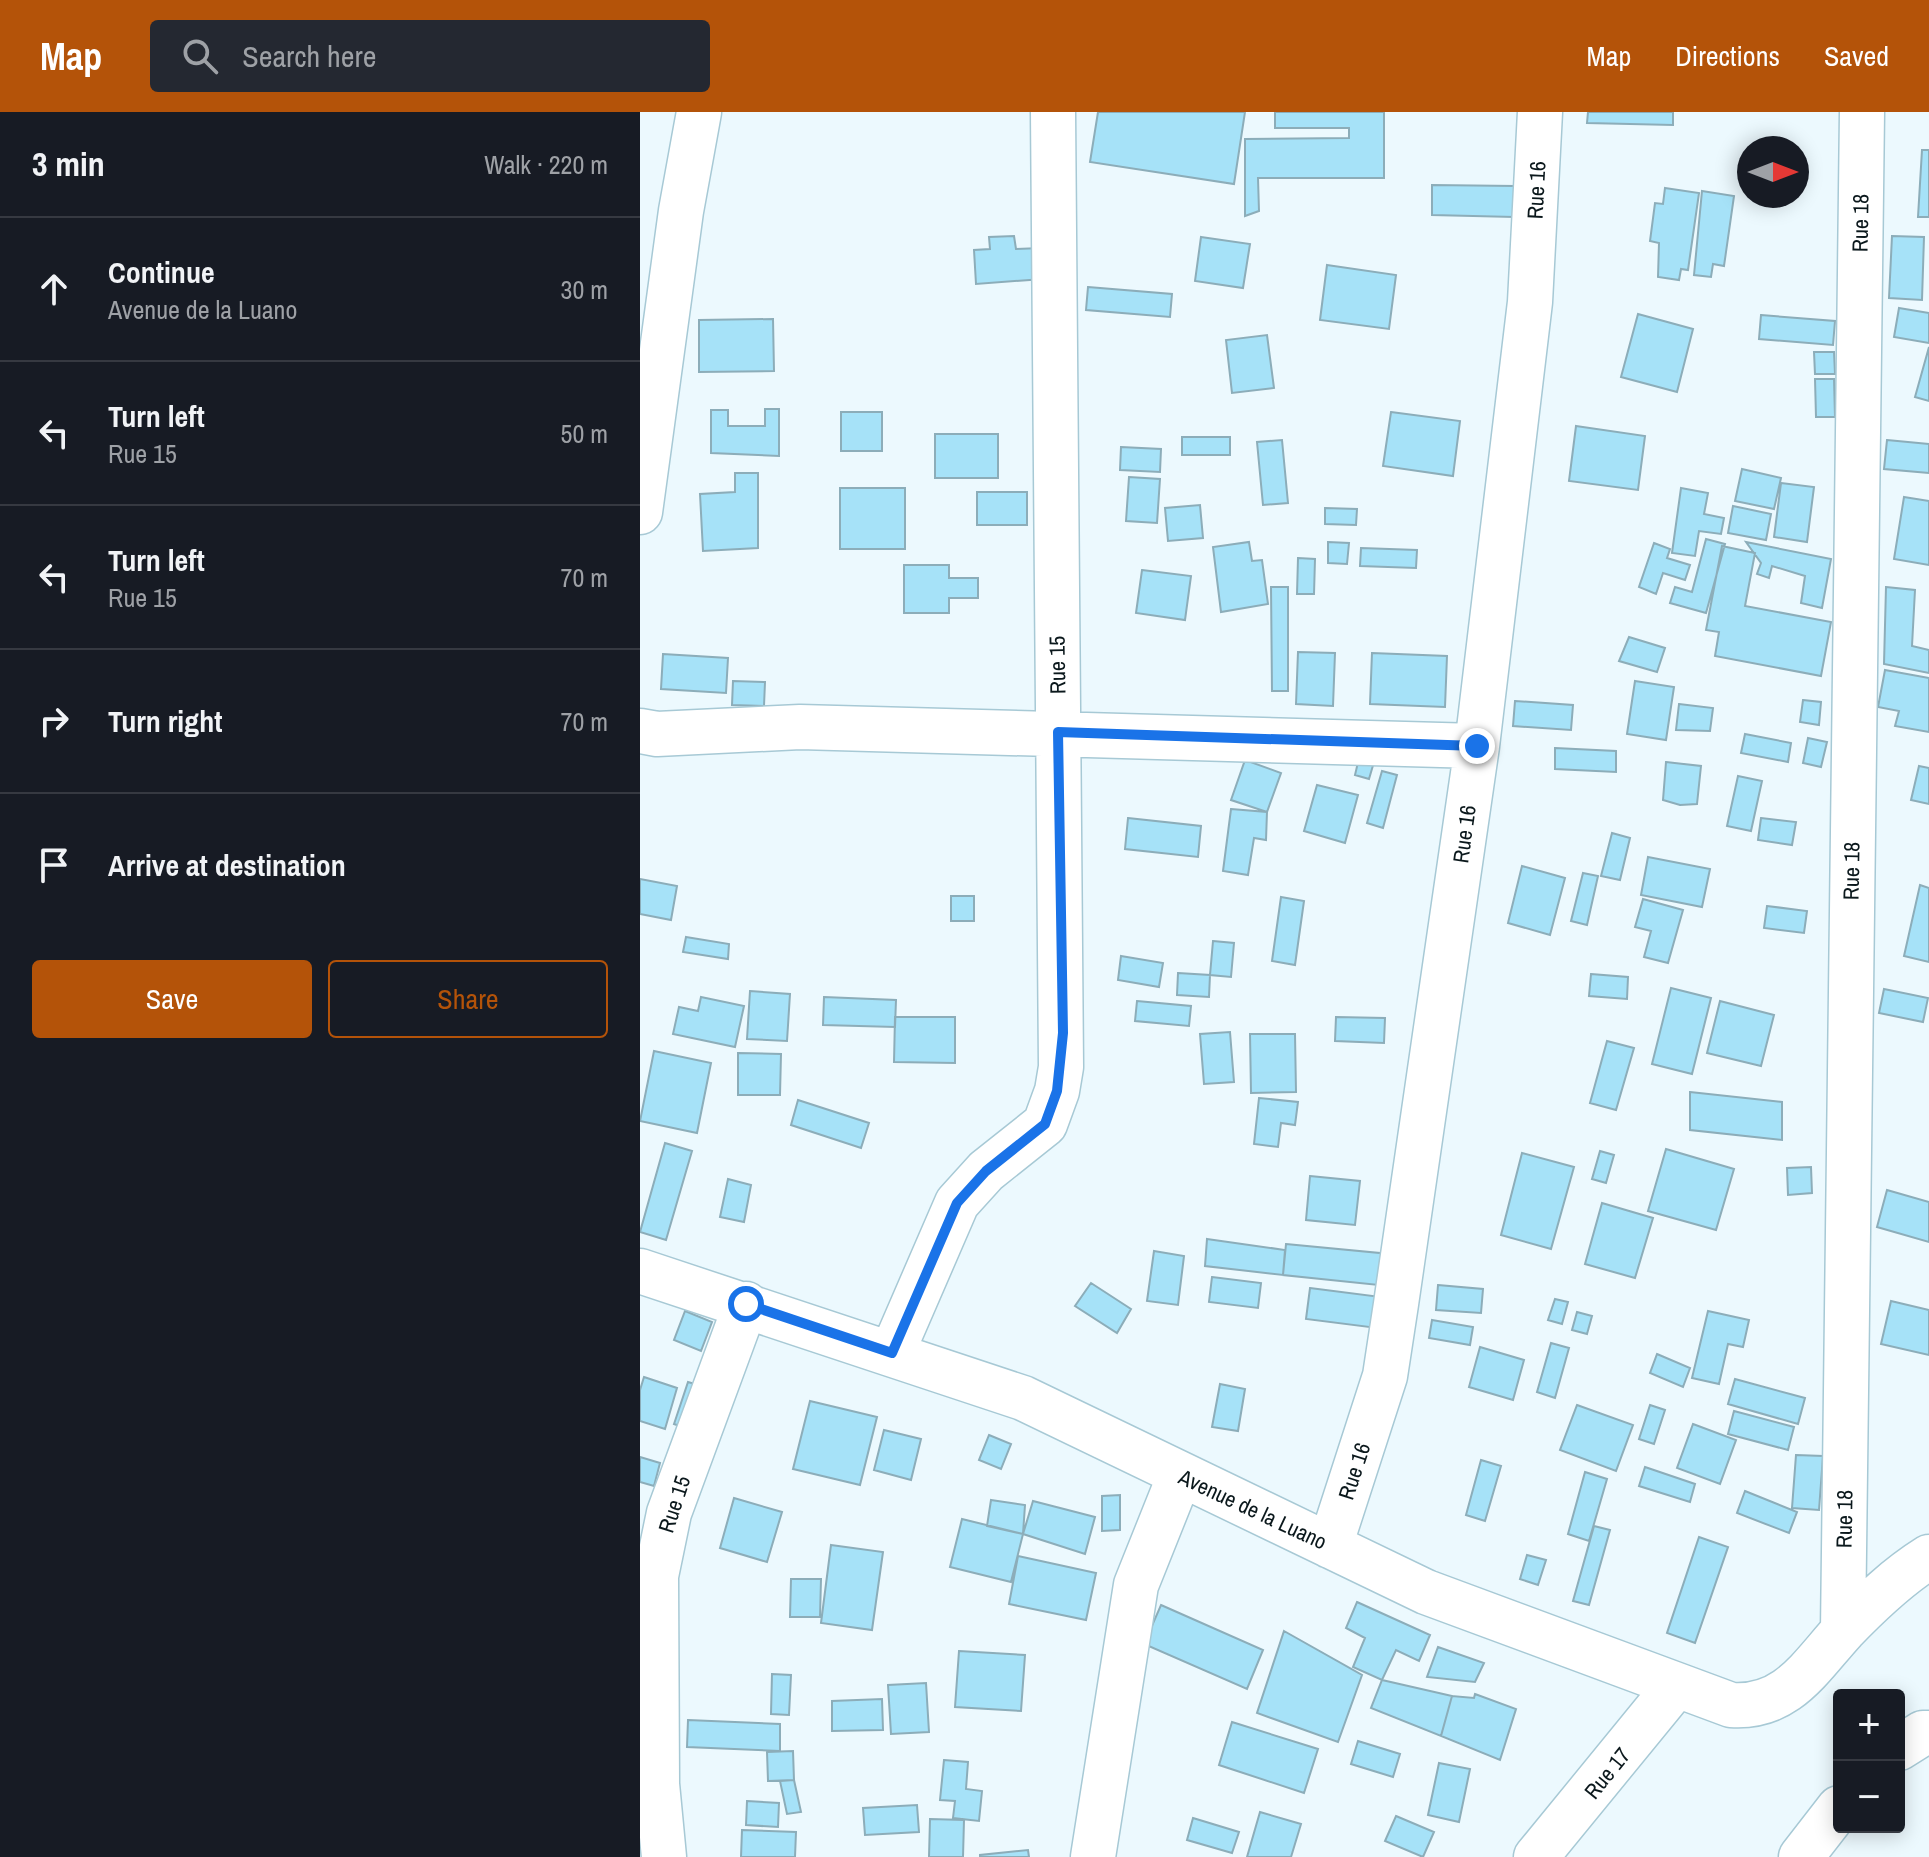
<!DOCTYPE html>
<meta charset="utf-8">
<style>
:root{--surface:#171b24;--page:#242831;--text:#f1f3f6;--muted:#9ea1a6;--line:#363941;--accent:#b45309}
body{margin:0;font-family:"Archivo Narrow",sans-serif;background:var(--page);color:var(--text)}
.controls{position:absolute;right:24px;bottom:24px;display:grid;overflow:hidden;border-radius:8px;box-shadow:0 4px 20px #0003}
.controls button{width:72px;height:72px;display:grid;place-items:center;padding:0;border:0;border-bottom:2px solid var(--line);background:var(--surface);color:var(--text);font:40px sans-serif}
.compass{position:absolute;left:1097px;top:24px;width:72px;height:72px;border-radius:50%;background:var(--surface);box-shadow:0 4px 20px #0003;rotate:90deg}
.stop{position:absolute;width:24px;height:24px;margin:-18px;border:6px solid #1a73e8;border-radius:50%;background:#fff}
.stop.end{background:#1a73e8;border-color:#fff;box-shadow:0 2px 8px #0008}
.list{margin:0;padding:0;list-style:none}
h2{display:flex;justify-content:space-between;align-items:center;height:104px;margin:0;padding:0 32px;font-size:34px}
h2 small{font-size:26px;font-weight:400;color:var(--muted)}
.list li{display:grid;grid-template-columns:52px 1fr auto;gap:24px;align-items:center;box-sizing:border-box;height:144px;padding:0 32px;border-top:2px solid var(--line)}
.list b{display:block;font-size:30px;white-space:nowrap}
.list p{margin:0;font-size:26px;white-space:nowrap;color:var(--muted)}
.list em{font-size:26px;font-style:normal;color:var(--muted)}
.actions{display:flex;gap:16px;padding:24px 32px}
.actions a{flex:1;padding:18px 0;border:2px solid var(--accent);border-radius:8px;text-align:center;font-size:28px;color:var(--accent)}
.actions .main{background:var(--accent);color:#fff}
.icon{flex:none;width:44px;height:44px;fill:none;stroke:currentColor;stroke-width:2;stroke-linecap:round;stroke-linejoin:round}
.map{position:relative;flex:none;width:1289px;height:1745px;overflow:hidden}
header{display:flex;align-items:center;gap:48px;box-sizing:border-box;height:112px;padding:0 40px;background:var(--accent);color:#fff}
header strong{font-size:38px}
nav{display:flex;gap:44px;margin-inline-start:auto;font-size:28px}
.search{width:560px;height:72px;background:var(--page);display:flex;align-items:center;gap:20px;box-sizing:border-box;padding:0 28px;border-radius:8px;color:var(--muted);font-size:30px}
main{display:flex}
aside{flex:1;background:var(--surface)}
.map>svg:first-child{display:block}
.building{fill:#a6e2f8;stroke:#8cadb9;stroke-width:2}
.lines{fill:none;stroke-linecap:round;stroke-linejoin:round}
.minor-casing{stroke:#a7c9d5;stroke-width:47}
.minor{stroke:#fff;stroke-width:44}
.route{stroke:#1a73e8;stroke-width:10}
.labels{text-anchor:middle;stroke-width:6;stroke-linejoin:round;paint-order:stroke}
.street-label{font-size:22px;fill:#0b181c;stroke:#fff}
</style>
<header>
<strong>Map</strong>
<div class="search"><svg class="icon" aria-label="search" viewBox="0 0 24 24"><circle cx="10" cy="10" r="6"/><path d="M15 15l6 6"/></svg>Search here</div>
<nav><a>Map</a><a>Directions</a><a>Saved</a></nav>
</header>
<main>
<aside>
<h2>3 min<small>Walk · 220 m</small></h2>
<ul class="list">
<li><svg class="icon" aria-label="ahead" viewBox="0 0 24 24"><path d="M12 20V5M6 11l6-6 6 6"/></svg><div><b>Continue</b><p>Avenue de la Luano</p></div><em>30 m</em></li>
<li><svg class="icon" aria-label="left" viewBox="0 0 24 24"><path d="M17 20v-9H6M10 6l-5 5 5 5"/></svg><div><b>Turn left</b><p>Rue 15</p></div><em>50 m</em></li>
<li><svg class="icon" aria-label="left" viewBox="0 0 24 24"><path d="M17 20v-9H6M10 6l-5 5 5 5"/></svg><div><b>Turn left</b><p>Rue 15</p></div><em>70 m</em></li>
<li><svg class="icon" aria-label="right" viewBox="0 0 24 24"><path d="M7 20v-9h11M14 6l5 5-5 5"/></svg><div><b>Turn right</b></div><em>70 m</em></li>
<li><svg class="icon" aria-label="arrive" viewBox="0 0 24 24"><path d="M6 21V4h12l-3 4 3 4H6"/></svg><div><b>Arrive at destination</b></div></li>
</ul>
<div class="actions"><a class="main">Save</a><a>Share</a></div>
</aside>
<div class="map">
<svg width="1289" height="1745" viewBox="0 0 1289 1745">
<rect width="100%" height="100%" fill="#ecf9fe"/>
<path class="building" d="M458,0h147l-11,72 -144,-22z
M635,0h109v66h-126l1,33 -14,5v-77l104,-1v-10h-74z
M948,0h85v13l-86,-2z
M1282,38h7v67h-11z
M792,73l83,1 -1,31 -82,-2z
M1025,76l34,5 -11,77 -7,-1 -2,11 -21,-3 1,-34 -9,-2 5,-38 8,1z
M1062,79l32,5 -10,70 -11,-2 -2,13 -17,-2z
M374,124l2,13 25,-1 2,31 -67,5 -2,-34 16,-1 -1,-12z
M1252,124l32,1 -2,63 -33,-2z
M561,125l49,7 -7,44 -48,-7z
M687,153l69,10 -7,54 -69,-9z
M448,175l84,7 -2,23 -84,-7z
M1259,196l30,5v30l-35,-6z
M998,202l55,15 -16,63 -56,-15z
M1121,203l74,6 -2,24 -74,-6z
M133,207l1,52 -75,1v-52z
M627,223l7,53 -42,5 -6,-53z
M1289,235v54l-14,-4z
M1174,240h20l1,22h-20z
M1175,267h19l1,38h-19z
M125,297h14v47l-68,-3v-43h17v16h37z
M201,300h41v39h-41z
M751,300l69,9 -7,55 -70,-10z
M936,314l69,10 -7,54 -69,-9z
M295,322h63v44h-63z
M542,325h48v18h-48z
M642,328l6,63 -25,2 -6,-63z
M1247,328l42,4v29l-45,-4z
M481,335l40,2 -1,23 -40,-2z
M1102,357l39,9 -7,31 -39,-8z
M95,361h23v75l-55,3 -3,-57 35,-2z
M489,365l31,2 -3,44 -31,-2z
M1141,371l33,4 -7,55 -33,-5z
M200,376h65v61h-65z
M1041,376l27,5 -4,21 20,4 -3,16 -22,-3 -4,25 -23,-3z
M337,380h50v33h-50z
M1264,385l25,4v64l-35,-6z
M560,393l3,33 -35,3 -3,-33z
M1093,394l38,8 -5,26 -38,-7z
M685,396l32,1 -1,16 -31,-1z
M1066,427l19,5 -19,69 -36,-10 5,-16 17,5z
M609,430l3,19 10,-1 6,44 -47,8 -8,-65z
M688,430l21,1 -2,21 -19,-1z
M1106,430l85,17 -9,49 -21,-5 4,-27 -33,-10 -3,12 -12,-4 4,-11z
M1014,431l16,6 -3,9 23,7 -5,15 -22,-7 -7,21 -17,-7z
M1082,434l33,7 -10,53 86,16 -10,54 -106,-20 4,-24 -13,-2z
M721,436l56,2 -1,18 -56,-2z
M658,446l17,1 -1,35h-17z
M264,453h45v13h29v20h-29v15h-45z
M502,458l49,6 -6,44 -49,-7z
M631,475h17v104h-16z
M1246,475l29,3 -3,56 17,4v23l-45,-9z
M989,525l36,11 -8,24 -38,-11z
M658,540l37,1 -2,53 -37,-2z
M732,541l75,3 -2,51 -75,-3z
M23,542l65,4 -2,35 -65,-4z
M1245,558l44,8v54l-34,-6 4,-15 -21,-4z
M93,569l32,1 -1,24 -32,-1z
M995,569l39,6 -8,53 -39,-6z
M1163,588l18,2 -2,23 -19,-3z
M875,589l58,4 -2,25 -58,-4z
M1039,592l34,4 -3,23 -34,-1z
M1105,622l46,9 -3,19 -47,-9z
M1168,626l19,4 -6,25 -18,-4z
M915,636l61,3v21l-61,-3z
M719,646l15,4 -5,17 -14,-4z
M605,648l36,13 -14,39 -36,-12z
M1026,650l35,4 -4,38 -17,1 -17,-5z
M1279,654l10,2v36l-18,-4z
M742,659l15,4 -14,53 -16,-5z
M1098,664l24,5 -11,50 -24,-5z
M677,673l41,10 -13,48 -41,-12z
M591,697l36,3 -1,28 -12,-2 -6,37 -25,-4z
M488,706l73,8 -3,31 -73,-8z
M1121,706l35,4 -4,23 -34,-5z
M972,721l18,5 -10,42 -19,-4z
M1008,745l62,12 -8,38 -61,-12z
M882,754l43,12 -15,57 -42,-12z
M943,761l15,3 -11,49 -16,-4z
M0,767l37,7 -6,34 -31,-6z
M1280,773l9,3v74l-25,-6z
M311,784h23v25h-23z
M641,785l23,4 -9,64 -23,-4z
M1003,787l40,11 -15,53 -24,-6 7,-26 -16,-4z
M1127,794l40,5 -3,22 -40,-5z
M46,825l43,7 -1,15 -45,-7z
M573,829l21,2 -3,34 -21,-2z
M481,844l42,7 -4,24 -41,-7z
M538,861l32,2 -1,22 -32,-2z
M951,862l37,3 -1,22 -38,-3z
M1031,876l40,10 -19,76 -40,-10z
M1244,877l44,9 -5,24 -44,-9z
M110,879l40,3 -3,47 -40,-2z
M61,885l43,9 -9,41 -62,-13 6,-27 19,4z
M184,885l72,3 -1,27 -72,-2z
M497,889l54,5 -2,20 -54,-5z
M1080,889l54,14 -13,51 -54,-13z
M255,905h60v46l-61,-1z
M696,905l49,1 -1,25 -49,-2z
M590,920l4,50 -30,2 -4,-50z
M610,922h45l1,58 -45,1z
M967,929l27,7 -18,62 -26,-7z
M14,939l57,12 -14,70 -57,-12z
M98,941l43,1 -1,41h-42z
M1050,980l92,10v38l-92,-10z
M619,986l39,4 -3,23 -14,-2 -3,24 -24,-3z
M158,988l71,23 -8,25 -70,-23z
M25,1031l27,8 -26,89 -26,-8z
M1026,1037l68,20 -18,61 -68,-19z
M960,1039l14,4 -8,28 -14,-4z
M882,1041l52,14 -23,82 -50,-14z
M1171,1055l1,26 -24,2 -1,-27z
M670,1064l50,5 -5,44 -49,-5z
M88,1067l23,6 -7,37 -24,-5z
M1247,1078l42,12v40l-52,-15z
M962,1091l51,15 -18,60 -50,-14z
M567,1127l78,11 -2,25 -78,-9z
M646,1132l104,10 -2,32 -105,-11z
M514,1139l30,5 -6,49 -31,-4z
M572,1165l49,6 -3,25 -49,-6z
M451,1171l40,26 -14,24 -42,-27z
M798,1173l45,4 -2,24 -45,-3z
M670,1176l71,9 -4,31 -71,-9z
M915,1187l13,3 -6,22 -14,-4z
M1251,1189l38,9v45l-48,-11z
M45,1199l27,11 -11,29 -27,-11z
M1068,1199l41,9 -6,27 -15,-3 -9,40 -27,-6z
M937,1200l15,4 -5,18 -15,-4z
M792,1208l41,7 -3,18 -41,-7z
M911,1231l18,5 -14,50 -18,-6z
M840,1235l44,13 -11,40 -44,-13z
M1017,1242l33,14 -7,19 -33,-14z
M4,1265l33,11 -12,41 -25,-8v-31z
M1095,1267l70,19 -7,26 -70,-20z
M48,1270l17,5 -13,43 -18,-6z
M580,1272l25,5 -7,42 -26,-4z
M170,1289l67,16 -17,68 -67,-16z
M937,1293l56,20 -17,46 -56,-21z
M1010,1293l15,5 -11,34 -15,-5z
M1094,1299l60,16 -6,23 -60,-16z
M1053,1312l43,16 -16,44 -43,-16z
M244,1318l37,9 -10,41 -37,-10z
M349,1323l22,9 -10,25 -22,-9z
M1156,1343l27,1 -4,54 -27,-2z
M0,1345l20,6 -6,23 -14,-4z
M841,1348l20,6 -16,55 -19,-6z
M1005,1355l50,17 -5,18 -51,-16z
M945,1360l22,7 -18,62 -21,-7z
M1105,1379l52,21 -8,21 -52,-20z
M480,1383v35l-18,1v-35z
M94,1386l48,14 -15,50 -47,-14z
M351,1388l34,5 -2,29 -36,-8z
M393,1389l62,16 -10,37 -62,-20z
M322,1407l61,15 -12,48 -61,-15z
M954,1414l16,4 -21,75 -16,-4z
M1059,1425l29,10 -33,96 -28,-10z
M191,1433l52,7 -11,78 -51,-7z
M887,1443l19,5 -8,25 -18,-6z
M378,1444l78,17 -10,47 -77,-16z
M151,1467h30l-1,38h-30z
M717,1490l73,33 -11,26 -23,-11 -14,30 -29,-13 12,-29 -19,-10z
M521,1493l102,45 -16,39 -103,-45z
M644,1519l78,44 -24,67 -81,-29z
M798,1535l46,16 -9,19 -48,-5z
M319,1539l66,4 -4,56 -66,-4z
M132,1562l19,1 -2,40 -18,-1z
M742,1568l70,16 -11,40 -70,-28z
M286,1571l3,49 -38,2 -3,-49z
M835,1582l41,15 -16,51 -59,-24 11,-40 22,2z
M242,1587l1,31 -51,1v-30z
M48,1608l92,4v27l-93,-4z
M592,1610l86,27 -14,44 -85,-28z
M718,1629l42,13 -7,23 -42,-13z
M153,1639l1,29 -26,1 -1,-29z
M304,1648l24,2 -2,27 16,2 -3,30 -26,-3 2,-17 -15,-1z
M799,1651l31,6 -11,53 -31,-7z
M154,1668l7,32 -14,2 -7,-33z
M107,1689l32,2 -1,24 -32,-2z
M277,1693l2,27 -54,3 -2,-27z
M620,1700l41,12 -10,33h-44z
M756,1704l38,16 -11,25 -38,-16z
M553,1706l46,14 -7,21 -45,-13z
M290,1707l34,1 -1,37h-34z
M102,1718l54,2 -1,25h-54z
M388,1738l1,7h-49v-2z"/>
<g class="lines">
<defs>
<path id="minor" d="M0,400l41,-301 18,-99
M0,619l17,3 143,-7 677,19
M0,1159l383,127 403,194 305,113c56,4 79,-38 113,-75 26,-27 53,-53 85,-73
M252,1241l65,-150 29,-32 59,-47 12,-33 4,-24 -8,-955
M690,1434l55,-170 11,-72 81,-558 53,-444 10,-190
M1203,1519l19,-1519
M1259,1636l24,-15h6
M24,1745l-7,-73 -1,-208 13,-63 77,-209
M453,1745l43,-272 44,-110
M896,1745l139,-170
M1161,1745l38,-49"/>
</defs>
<use href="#minor" class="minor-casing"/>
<use href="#minor" class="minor"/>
</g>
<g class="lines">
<path class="route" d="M106,1192l146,49 65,-150 29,-32 59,-47 12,-33 6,-58 -5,-301 419,14"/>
</g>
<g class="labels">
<g class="street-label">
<text transform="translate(896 78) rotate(-87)" y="8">Rue 16</text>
<text transform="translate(1220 111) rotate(-89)" y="8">Rue 18</text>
<text transform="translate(417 553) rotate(-91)" y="8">Rue 15</text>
<text transform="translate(824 722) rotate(-82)" y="8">Rue 16</text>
<text transform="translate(1211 759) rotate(-89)" y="8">Rue 18</text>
<text transform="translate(714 1359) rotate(-72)" y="8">Rue 16</text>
<text transform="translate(34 1392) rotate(-72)" y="8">Rue 15</text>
<text transform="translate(613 1397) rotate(25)" y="8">Avenue de la Luano</text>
<text transform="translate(1204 1407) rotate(-89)" y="8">Rue 18</text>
<text transform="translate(967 1661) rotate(-51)" y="8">Rue 17</text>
</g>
</g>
</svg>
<div class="controls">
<button>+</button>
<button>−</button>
</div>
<svg class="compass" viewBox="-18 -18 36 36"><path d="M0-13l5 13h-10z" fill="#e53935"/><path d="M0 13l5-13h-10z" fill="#9ea1a6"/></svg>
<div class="stop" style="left:106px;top:1192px"></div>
<div class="stop end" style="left:837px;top:634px"></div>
</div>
</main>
